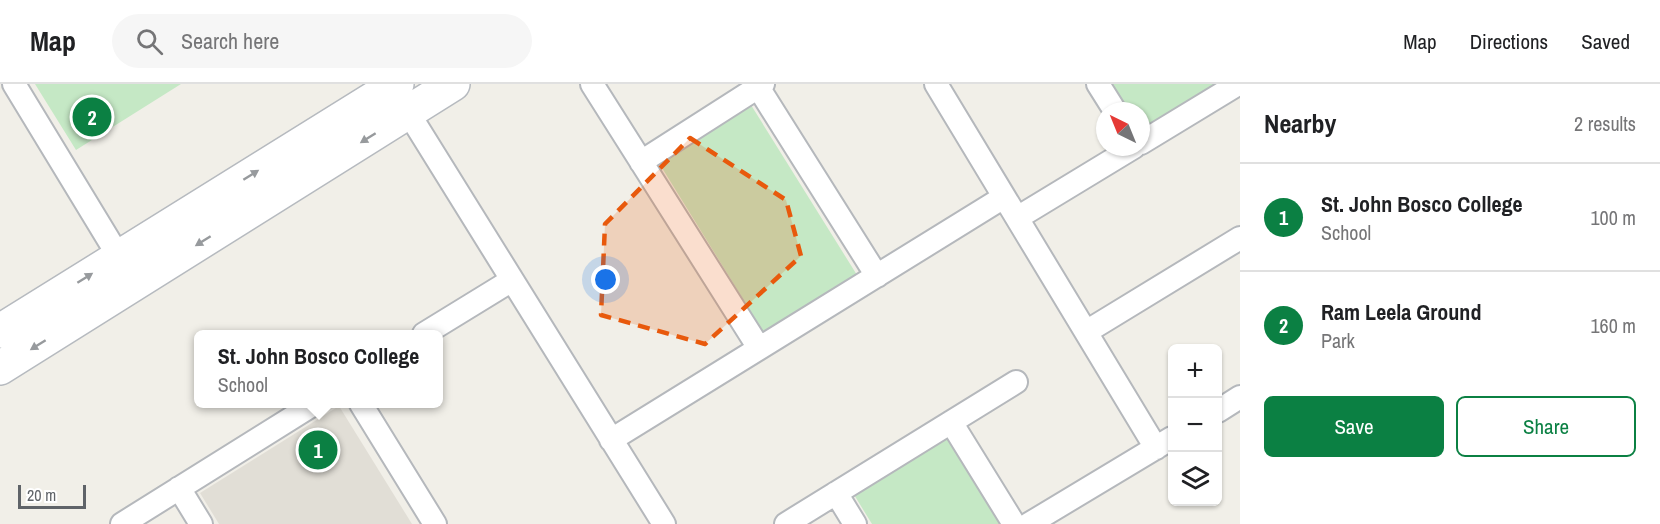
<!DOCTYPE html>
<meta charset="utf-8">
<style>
:root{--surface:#fff;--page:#f6f6f6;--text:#202124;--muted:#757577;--line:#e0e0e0;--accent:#0b8043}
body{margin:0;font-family:"Archivo Narrow",sans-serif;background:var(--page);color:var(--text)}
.controls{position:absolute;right:18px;bottom:18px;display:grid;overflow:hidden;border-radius:9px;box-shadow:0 2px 4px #0004}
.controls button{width:54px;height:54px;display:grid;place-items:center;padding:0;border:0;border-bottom:2px solid var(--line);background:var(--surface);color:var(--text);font:30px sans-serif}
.compass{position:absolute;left:1096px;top:18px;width:54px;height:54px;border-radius:50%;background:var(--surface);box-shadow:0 2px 4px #0004;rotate:317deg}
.scale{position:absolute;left:18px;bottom:15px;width:68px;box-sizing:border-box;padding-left:6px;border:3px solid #5f6368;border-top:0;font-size:16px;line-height:21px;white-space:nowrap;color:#5f6368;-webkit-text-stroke:4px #fff;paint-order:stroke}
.you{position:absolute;left:606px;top:196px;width:21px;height:21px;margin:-15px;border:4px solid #fff;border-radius:50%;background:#1a73e8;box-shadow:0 0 0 9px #1a73e833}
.badge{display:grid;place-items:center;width:39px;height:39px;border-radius:50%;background:var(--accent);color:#fff;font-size:20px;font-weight:700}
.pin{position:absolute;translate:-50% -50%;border:3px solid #fff;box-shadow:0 2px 6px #0006}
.popup{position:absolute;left:194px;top:246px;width:249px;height:78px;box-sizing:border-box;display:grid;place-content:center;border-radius:9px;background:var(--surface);filter:drop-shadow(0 2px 4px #0005);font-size:20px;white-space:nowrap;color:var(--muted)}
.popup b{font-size:22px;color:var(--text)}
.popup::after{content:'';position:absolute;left:50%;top:100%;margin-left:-12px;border:12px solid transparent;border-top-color:var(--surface)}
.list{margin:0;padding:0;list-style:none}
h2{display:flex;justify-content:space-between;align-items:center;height:78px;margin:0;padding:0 24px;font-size:26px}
h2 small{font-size:20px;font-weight:400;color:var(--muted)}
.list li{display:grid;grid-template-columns:39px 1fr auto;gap:18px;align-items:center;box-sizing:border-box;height:108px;padding:0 24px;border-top:2px solid var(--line)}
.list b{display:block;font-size:22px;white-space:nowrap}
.list p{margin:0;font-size:20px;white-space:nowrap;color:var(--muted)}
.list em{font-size:20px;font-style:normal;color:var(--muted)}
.actions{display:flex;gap:12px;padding:18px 24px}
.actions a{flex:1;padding:14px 0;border:2px solid var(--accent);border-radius:9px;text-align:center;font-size:21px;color:var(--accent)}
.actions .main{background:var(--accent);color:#fff}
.icon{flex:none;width:33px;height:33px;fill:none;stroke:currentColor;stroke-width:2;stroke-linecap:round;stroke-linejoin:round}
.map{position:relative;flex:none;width:1240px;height:440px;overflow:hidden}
header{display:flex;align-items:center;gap:36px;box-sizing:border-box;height:84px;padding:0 30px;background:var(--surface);border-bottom:2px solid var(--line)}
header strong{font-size:28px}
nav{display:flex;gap:33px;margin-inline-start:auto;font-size:21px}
.search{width:420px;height:54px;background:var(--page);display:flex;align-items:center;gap:15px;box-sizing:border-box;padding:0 21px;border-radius:33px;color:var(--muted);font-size:22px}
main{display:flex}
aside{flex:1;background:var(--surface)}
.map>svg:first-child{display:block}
.education{fill:#e1ded6}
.green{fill:#c5e8c5}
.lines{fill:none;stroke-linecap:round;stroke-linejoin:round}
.street-casing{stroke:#b5b8bc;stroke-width:26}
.secondary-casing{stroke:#b6babf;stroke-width:36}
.street{stroke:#fff;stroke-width:22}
.secondary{stroke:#fff;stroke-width:33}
.oneway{fill:#979a9d}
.marked{fill:#e8590c;fill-opacity:0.2;stroke:#e8590c;stroke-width:4.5;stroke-dasharray:12 8;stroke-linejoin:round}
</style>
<header>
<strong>Map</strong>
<div class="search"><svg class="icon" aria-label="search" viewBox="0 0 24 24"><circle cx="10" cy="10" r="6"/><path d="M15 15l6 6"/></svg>Search here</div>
<nav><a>Map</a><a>Directions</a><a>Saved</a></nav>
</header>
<main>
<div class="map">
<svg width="1240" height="440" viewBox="0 0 1240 440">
<rect width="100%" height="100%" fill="#f1efe8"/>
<path class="education" d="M339,322l73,118h-193l-19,-31z"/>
<path class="green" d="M35,0h146l-105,66z
M1111,0h104l-73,47 -1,-20h-12z
M751,21l106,170 -93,58 -105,-170z
M946,352l54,88h-128l-19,-31z"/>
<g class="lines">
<defs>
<path id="street" d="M14,0l113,186
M592,0l167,264
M936,0l220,364
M1098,0l17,27
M758,3l119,189
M401,17l263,423
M1141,59l97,-59
M641,78l122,-78
M1017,134l117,-71
M1086,248l154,-94
M424,250l88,-54
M361,320l74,120
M1218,327l22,-14
M951,338l63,102
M611,356l393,-243
M179,404l22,36
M836,409l19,31
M122,440l192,-120
M786,440l230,-142
M1029,440l143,-86"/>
<path id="secondary" d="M0,247l397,-247
M0,284l453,-284"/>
</defs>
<use href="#street" class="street-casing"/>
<use href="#secondary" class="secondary-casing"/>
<use href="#street" class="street"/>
<use href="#secondary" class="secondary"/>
</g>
<defs><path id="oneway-solid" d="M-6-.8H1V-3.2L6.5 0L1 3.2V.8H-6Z" transform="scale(1.5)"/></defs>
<g class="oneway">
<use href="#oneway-solid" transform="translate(368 54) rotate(148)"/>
<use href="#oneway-solid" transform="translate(251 91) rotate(-32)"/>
<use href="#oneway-solid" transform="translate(203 157) rotate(148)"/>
<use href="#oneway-solid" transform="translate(85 194) rotate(-32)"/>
<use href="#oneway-solid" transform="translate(38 261) rotate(148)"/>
</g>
<path class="marked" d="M690,54l96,62 15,56 -96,88 -104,-29 4,-91z"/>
</svg>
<div class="controls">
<button>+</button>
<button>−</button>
<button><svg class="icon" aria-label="layers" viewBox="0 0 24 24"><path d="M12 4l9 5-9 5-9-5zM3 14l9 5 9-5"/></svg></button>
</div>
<svg class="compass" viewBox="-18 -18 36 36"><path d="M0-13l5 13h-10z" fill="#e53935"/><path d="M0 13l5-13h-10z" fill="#757577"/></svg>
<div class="scale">20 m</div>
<div class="you"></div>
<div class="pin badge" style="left:318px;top:366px">1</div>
<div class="popup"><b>St. John Bosco College</b>School</div>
<div class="pin badge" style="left:92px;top:33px">2</div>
</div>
<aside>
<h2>Nearby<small>2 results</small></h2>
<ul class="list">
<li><span class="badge">1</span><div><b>St. John Bosco College</b><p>School</p></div><em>100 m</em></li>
<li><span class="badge">2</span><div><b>Ram Leela Ground</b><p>Park</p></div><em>160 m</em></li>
</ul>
<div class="actions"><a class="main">Save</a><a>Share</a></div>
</aside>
</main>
